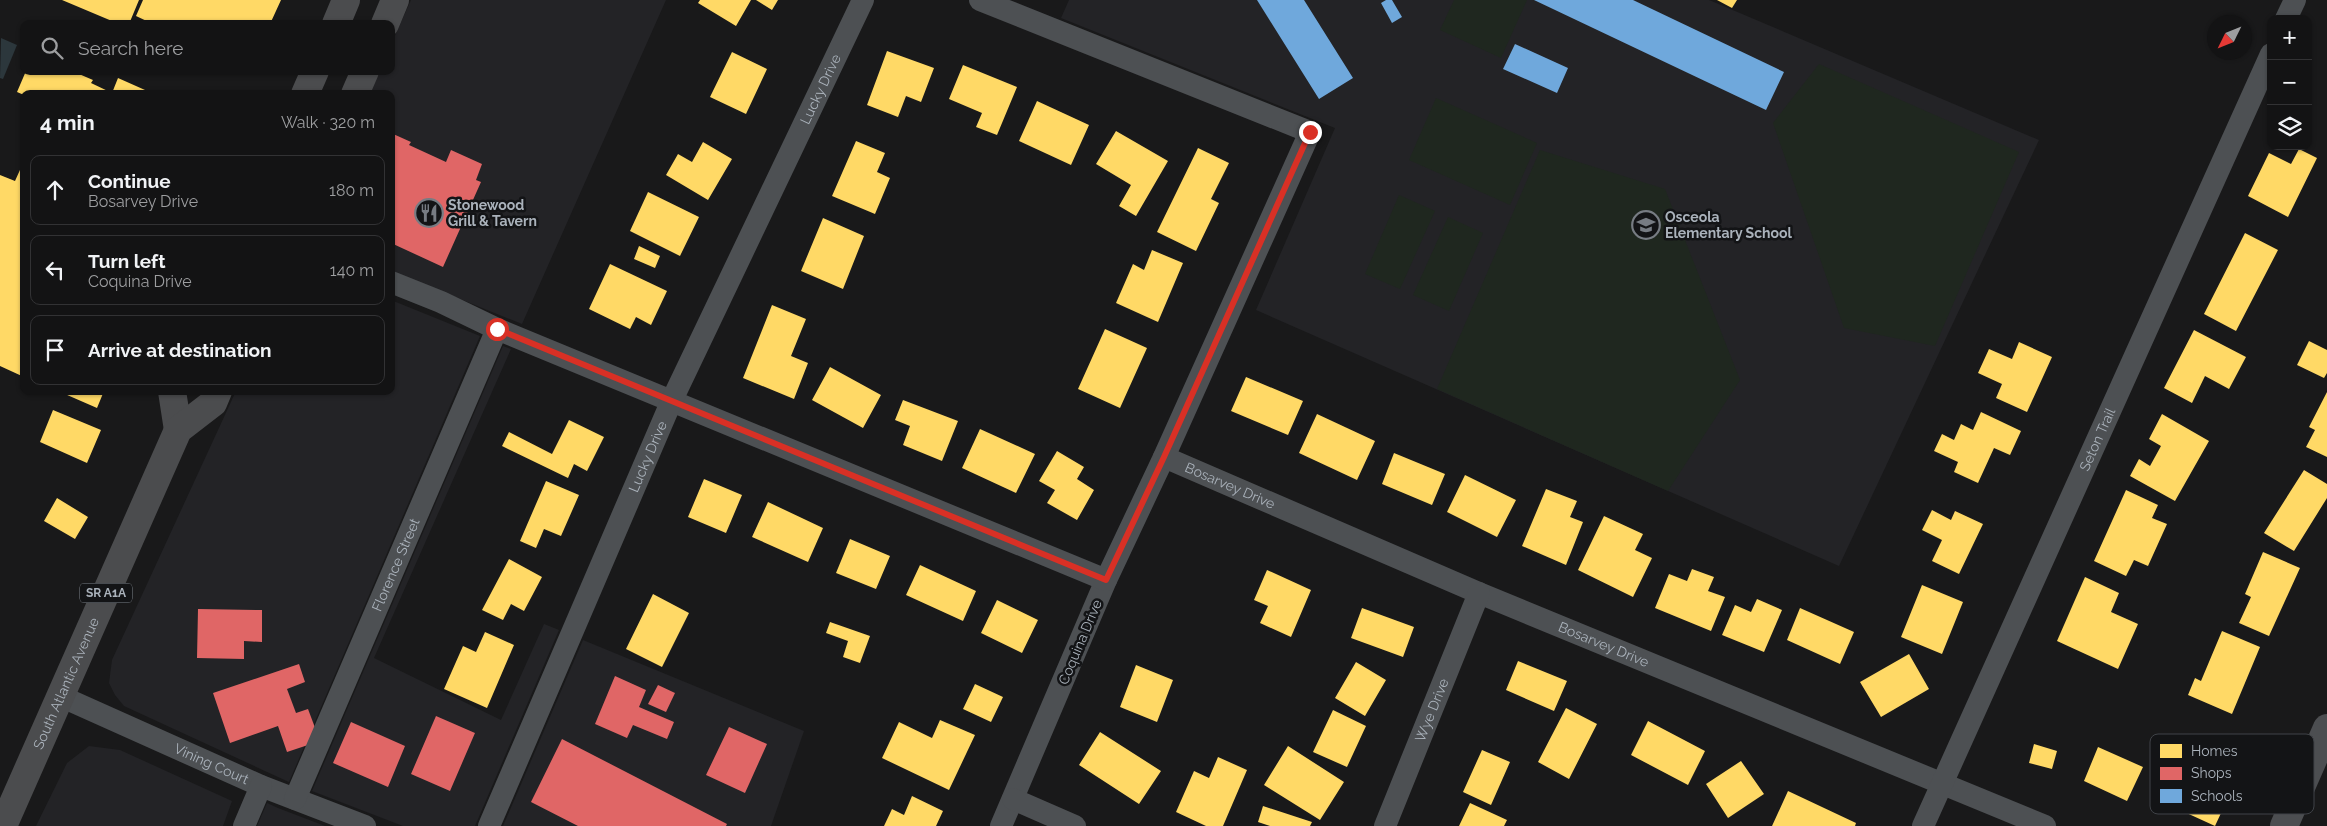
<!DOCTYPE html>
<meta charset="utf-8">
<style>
:root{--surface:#131314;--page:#1c1c1d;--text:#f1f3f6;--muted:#9d9ea0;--line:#323234}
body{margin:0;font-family:Raleway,sans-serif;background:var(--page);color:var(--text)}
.controls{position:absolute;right:15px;top:15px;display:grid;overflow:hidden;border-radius:10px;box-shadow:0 1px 4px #0004}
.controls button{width:45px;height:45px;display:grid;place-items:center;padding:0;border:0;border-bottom:1px solid var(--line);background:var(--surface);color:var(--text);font:25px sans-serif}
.compass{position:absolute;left:2207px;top:15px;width:45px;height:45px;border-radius:50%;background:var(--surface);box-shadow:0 1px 4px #0004;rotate:227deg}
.stop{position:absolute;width:15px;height:15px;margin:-11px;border:4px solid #d93025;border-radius:50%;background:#fff}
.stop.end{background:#d93025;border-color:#fff;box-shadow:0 1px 5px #0008}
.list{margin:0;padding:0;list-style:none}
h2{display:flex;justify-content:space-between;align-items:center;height:65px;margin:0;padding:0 20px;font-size:21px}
h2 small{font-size:16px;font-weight:400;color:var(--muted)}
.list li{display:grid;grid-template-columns:32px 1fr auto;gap:15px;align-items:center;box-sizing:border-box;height:70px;margin:0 10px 10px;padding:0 10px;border:1px solid var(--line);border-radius:10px}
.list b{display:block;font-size:19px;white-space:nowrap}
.list p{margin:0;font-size:16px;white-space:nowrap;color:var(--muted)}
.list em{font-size:16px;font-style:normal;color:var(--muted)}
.icon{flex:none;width:28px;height:28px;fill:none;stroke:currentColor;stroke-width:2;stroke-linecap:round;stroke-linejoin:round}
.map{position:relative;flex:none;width:2327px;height:826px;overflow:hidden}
.search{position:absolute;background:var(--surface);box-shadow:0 1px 4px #0004;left:20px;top:20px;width:375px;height:55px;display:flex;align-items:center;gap:12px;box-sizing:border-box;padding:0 18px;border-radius:10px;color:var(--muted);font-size:19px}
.panel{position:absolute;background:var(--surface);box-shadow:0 1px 4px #0004;left:20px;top:90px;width:375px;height:305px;border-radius:10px}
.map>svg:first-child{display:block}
.built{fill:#232326}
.green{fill:#1f271f}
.water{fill:#2c373c}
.homes{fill:#ffd966}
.shops{fill:#e06666}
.schools{fill:#6fa8dc}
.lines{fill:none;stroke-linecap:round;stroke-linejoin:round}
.street{stroke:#4d5053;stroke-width:22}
.secondary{stroke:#4c4e51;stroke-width:28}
.primary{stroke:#4b4c4e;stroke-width:28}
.route{stroke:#d93025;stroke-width:6}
.labels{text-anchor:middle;stroke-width:5;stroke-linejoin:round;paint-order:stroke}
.shield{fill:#131416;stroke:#7d838a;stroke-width:1}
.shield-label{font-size:12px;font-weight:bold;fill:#aab2bb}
.street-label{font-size:14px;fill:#aab2bb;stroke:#131416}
.poi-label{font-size:14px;font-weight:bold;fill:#aab2bb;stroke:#131416;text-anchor:start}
.key{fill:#131416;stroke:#404348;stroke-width:1}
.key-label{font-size:14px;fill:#aab2bb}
</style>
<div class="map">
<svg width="2327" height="826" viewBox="0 0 2327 826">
<rect width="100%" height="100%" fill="#19191a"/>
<path class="built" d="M411,0h255l-144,324 -131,-53v-177h-22l10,-23h12v-27z
M1069,0h640l330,140 -200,426 -583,-256 79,-182 -274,-110z
M391,300l89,36 -191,446 -165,-76 -9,-11 -6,-12 3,-23 124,-269h155z
M503,346l8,3 -137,309 127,62 43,-96 15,6 -84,196h-72l-91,-35z
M583,640l221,91 -33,95h-268z
M89,746l31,4 112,51 -9,25h-187l31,-63z
M267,803l11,5 47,18h-68z"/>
<path class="green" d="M1454,0h73l-26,58 -61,-28z
M1819,64l200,88 -84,194 -91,-18 -71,-205z
M1436,98l101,45 -27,62 -101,-45z
M1540,150l125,39 75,191 -72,111 -231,-102z
M1399,195l36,16 -35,78 -35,-15z
M1448,217l35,16 -34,78 -36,-16z"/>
<path class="water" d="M1,38l16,7 -14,34 -3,-1z"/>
<path class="homes" d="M62,0h77l-10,24h-10z
M143,0h138l-11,24h-117l-17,-8z
M700,0h51l-15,26 -38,-23z
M756,0h22l-6,10z
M1717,0h20l-5,8z
M887,51l47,17 -13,34 -15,-6 -8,21 -31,-12z
M732,52l35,17 -21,45 -36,-17z
M963,65l54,22 -20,48 -21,-8 6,-14 -33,-14z
M26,71h46l21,9 -2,3 21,10 6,-15 36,16 -130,1 -7,-3z
M1037,101l52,24 -18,40 -52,-24z
M1116,131l52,30 -32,55 -17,-10 12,-21 -35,-21z
M856,141l29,12 -8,19 13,6 -15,36 -43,-18z
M703,142l29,17 -24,41 -42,-25 12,-21 14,8z
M1198,148l31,15 -18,36 8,4 -23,48 -39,-19z
M2299,149l18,9 -29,59 -40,-21 21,-43 22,11z
M24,161v216l-24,-11v-191l15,6z
M648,192l51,25 -19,39 -50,-25z
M823,218l41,18 -21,53 -42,-18z
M2245,233l33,17 -42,81 -32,-17z
M639,246l21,10 -5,12 -21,-9z
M1152,250l31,13 -25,59 -42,-19 17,-39 11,6z
M610,264l57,27 -16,34 -15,-8 -6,12 -41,-20z
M772,305l34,14 -15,37 17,7 -14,36 -51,-21z
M1105,329l42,19 -27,60 -42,-19z
M2194,330l52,27 -17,32 -24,-13 -13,27 -28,-15z
M2309,341l18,9v23l-3,5 -27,-13z
M2019,342l33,15 -25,55 -31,-14 6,-14 -24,-11 11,-24 23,10z
M830,367l51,28 -18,33 -51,-28z
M1246,377l57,24 -15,34 -57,-24z
M58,391h46l-7,17z
M2327,392v65l-21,-10 9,-17 -6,-3z
M903,400l55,21 -16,40 -39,-16 7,-19 -15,-6z
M53,410l48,20 -14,33 -47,-21z
M1981,412l40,19 -11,24 -16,-7 -16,35 -24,-11 4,-10 -24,-11 8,-17 12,6 7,-16 12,6z
M1317,414l58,27 -18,39 -58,-27z
M2162,414l47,27 -34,60 -45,-25 9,-17 11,7 11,-20 -12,-7z
M569,420l35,17 -17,34 -13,-7 -6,14 -66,-32 7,-14 43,22z
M980,429l55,25 -19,39 -54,-25z
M1057,451l27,16 -7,12 17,11 -17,30 -30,-17 8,-13 -16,-9z
M1394,453l51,21 -13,31 -50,-21z
M2304,470l23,14v14l-33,53 -30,-18z
M1465,475l51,25 -19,37 -50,-25z
M704,479l38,16 -16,38 -38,-16z
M546,481l33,14 -18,41 -17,-7 -8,19 -16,-7z
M1546,489l31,12 -7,16 13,5 -17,43 -44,-19z
M2126,490l32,15 -6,13 15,6 -19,42 -14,-6 -8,16 -32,-15z
M57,498l31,19 -13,22 -31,-18z
M768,502l55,26 -15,34 -56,-25z
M1932,510l19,10 4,-9 28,13 -24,50 -27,-13 10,-21 -20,-10z
M1604,516l39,18 -8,16 17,8 -19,39 -55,-27z
M850,539l40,17 -14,33 -40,-16z
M2263,552l37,16 -31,68 -30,-13 12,-26 -6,-3z
M509,559l33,18 -18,34 -13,-7 -8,16 -21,-10z
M920,565l56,26 -13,30 -57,-26z
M1692,569l22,8 -6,14 17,6 -14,34 -56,-23 14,-34 18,7z
M1267,570l44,20 -20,47 -31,-14 8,-17 -14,-6z
M2085,577l34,16 -8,19 27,12 -20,45 -61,-28z
M1922,585l41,17 -21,52 -41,-17z
M653,594l36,19 -27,54 -36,-18z
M1757,599l25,11 -18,42 -42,-17 13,-30 16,7z
M997,600l41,20 -16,33 -41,-20z
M1362,608l52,19 -11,30 -52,-19z
M1800,608l54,24 -14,32 -53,-24z
M830,622l40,14 -10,27 -17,-6 5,-16 -22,-8z
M2222,631l38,16 -28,67 -44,-19 7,-17 6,3z
M485,632l29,13 -27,63 -43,-19 19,-43 13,6z
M1909,654l20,35 -48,28 -21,-35z
M1518,661l49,20 -13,30 -48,-21z
M1356,662l30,18 -21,36 -30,-18z
M1136,665l37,15 -16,42 -37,-15z
M975,684l28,13 -12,25 -28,-13z
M1566,708l31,16 -28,55 -31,-17z
M1333,710l33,16 -19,41 -34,-15z
M940,720l35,15 -26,55 -67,-32 17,-36 33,16z
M1648,721l57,30 -17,34 -57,-30z
M1100,732l61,39 -22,33 -60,-39z
M2034,744l23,7 -5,18 -23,-6z
M1288,746l56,36 -24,38 -56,-35z
M2098,747l45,20 -16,34 -43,-20z
M1482,750l28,12 -19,43 -28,-13z
M1218,757l29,13 -24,56h-17l-30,-14 18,-41 15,7z
M1741,761l23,33 -36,24 -22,-34z
M2163,767l65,31 -13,28 -35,-16 1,-3 -30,-14z
M1788,791l68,32 -1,3h-83z
M912,796l31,15 -7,15h-52l8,-17 12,6z
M1470,803l37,17 -3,6h-45z
M1263,806l49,16 -2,4h-40l-12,-4z"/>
<path class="shops" d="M391,133l20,9 -2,3 37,17 5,-12 31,14 -6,16 5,2 -38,85 -52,-24z
M198,609l64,1v32l-18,-1v18l-47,-1z
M299,664l6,18 -18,7 9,24 12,-4 12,32 -33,11 -9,-26 -48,17 -17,-50z
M615,676l31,14 -7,17 35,15 -7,17 -34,-14 -6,13 -32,-14z
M658,685l17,8 -9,19 -18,-8z
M436,716l39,17 -25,58 -39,-17z
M351,722l54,24 -17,41 -55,-24z
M729,727l38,17 -22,49 -39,-18z
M562,739l165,85 -1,2h-148l-47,-24z"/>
<path class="schools" d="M1257,0h47l49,78 -34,21z
M1386,0h6l10,17 -10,6 -11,-20z
M1534,0h99l151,72 -18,38z
M1515,44l53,24 -11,25 -54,-24z"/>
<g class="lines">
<g class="street">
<path d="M980,0l330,132 -146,325 -58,123 -105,246"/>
<path d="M2286,19l9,-19"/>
<path d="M391,282l50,20 56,27 609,251"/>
<path id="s1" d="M1164,457l315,136 566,233"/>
<path id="s2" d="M60,696l201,90 104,40"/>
<path id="s3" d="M295,799l202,-470"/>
<path d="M1013,799l62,27"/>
<path d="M244,826l17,-40"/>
<path id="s4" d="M489,826l183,-426 191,-400"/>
<path id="s5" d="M1385,826l94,-233"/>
<path id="s6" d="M1923,826l348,-772"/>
</g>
<path class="secondary" d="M2284,826l43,-98"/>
<g class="primary">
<path d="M336,24l10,-24"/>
<path d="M385,24l10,-24"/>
<path d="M305,94l10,-23"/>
<path d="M355,94l10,-23"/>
<path d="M172,391l6,39"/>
<path id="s7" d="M3,826l175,-396 35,-27 5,-12"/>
</g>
</g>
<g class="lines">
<path class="route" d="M497,329l609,251 58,-123 146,-325"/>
</g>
<defs>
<symbol id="restaurant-ring" viewBox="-11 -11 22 22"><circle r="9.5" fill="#131416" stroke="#777c83" stroke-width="1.5"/><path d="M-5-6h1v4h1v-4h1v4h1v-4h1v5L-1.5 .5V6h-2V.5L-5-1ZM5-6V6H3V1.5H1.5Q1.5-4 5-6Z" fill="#777c83"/></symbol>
<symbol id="school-ring" viewBox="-11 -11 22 22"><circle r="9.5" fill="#131416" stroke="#777c83" stroke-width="1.5"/><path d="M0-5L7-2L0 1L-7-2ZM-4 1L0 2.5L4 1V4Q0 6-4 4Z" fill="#777c83"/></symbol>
</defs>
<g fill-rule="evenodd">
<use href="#restaurant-ring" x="413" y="197" width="32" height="32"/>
<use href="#school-ring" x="1630" y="209" width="32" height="32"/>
</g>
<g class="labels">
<rect class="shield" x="80" y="583.5" width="52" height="19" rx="4"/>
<g class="shield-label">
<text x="106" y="597">SR A1A</text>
</g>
<g class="street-label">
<text dy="5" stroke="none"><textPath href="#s4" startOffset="808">Lucky Drive</textPath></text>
<text dy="5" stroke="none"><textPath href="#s6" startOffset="424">Seton Trail</textPath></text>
<text dy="5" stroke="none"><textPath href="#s4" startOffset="402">Lucky Drive</textPath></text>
<text dy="5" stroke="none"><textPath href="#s1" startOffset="72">Bosarvey Drive</textPath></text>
<text dy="5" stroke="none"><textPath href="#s3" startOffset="255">Florence Street</textPath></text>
<text transform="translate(1080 642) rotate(-67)" y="5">Coquina Drive</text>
<text dy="5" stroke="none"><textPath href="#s1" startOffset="478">Bosarvey Drive</textPath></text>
<text dy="5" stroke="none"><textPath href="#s7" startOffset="156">South Atlantic Avenue</textPath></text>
<text dy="5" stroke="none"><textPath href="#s5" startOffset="125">Wye Drive</textPath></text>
<text dy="5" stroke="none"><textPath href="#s2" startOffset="166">Vining Court</textPath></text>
</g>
<g class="poi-label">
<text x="448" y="210">Stonewood<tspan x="448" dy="16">Grill &amp; Tavern</tspan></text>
<text x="1665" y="222">Osceola<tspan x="1665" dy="16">Elementary School</tspan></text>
</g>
</g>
<rect x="2150" y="734" width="164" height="80" rx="8" class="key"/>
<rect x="2160" y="744" width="22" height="14" fill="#ffd966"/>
<rect x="2160" y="767" width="22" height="13" fill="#e06666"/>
<rect x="2160" y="789" width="22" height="14" fill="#6fa8dc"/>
<g class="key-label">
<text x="2191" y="756">Homes</text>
<text x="2191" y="778">Shops</text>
<text x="2191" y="801">Schools</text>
</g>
</svg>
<div class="controls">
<button>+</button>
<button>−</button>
<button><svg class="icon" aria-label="layers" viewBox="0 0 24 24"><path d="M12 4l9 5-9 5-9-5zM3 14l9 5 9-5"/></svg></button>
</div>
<svg class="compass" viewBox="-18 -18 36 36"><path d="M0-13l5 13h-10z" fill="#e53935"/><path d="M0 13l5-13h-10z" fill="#9d9ea0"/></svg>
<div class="stop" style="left:497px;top:329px"></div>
<div class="stop end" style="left:1310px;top:132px"></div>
<div class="search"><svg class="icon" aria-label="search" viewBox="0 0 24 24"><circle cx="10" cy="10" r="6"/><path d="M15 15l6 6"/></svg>Search here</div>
<section class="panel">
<h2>4 min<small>Walk · 320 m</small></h2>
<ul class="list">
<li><svg class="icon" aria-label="ahead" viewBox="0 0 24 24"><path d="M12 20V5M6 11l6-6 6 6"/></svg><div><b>Continue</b><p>Bosarvey Drive</p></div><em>180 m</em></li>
<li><svg class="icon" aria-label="left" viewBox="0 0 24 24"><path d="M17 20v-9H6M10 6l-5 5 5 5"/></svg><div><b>Turn left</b><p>Coquina Drive</p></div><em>140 m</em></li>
<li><svg class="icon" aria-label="arrive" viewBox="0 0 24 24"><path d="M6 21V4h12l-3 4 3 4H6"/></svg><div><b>Arrive at destination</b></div></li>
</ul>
</section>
</div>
